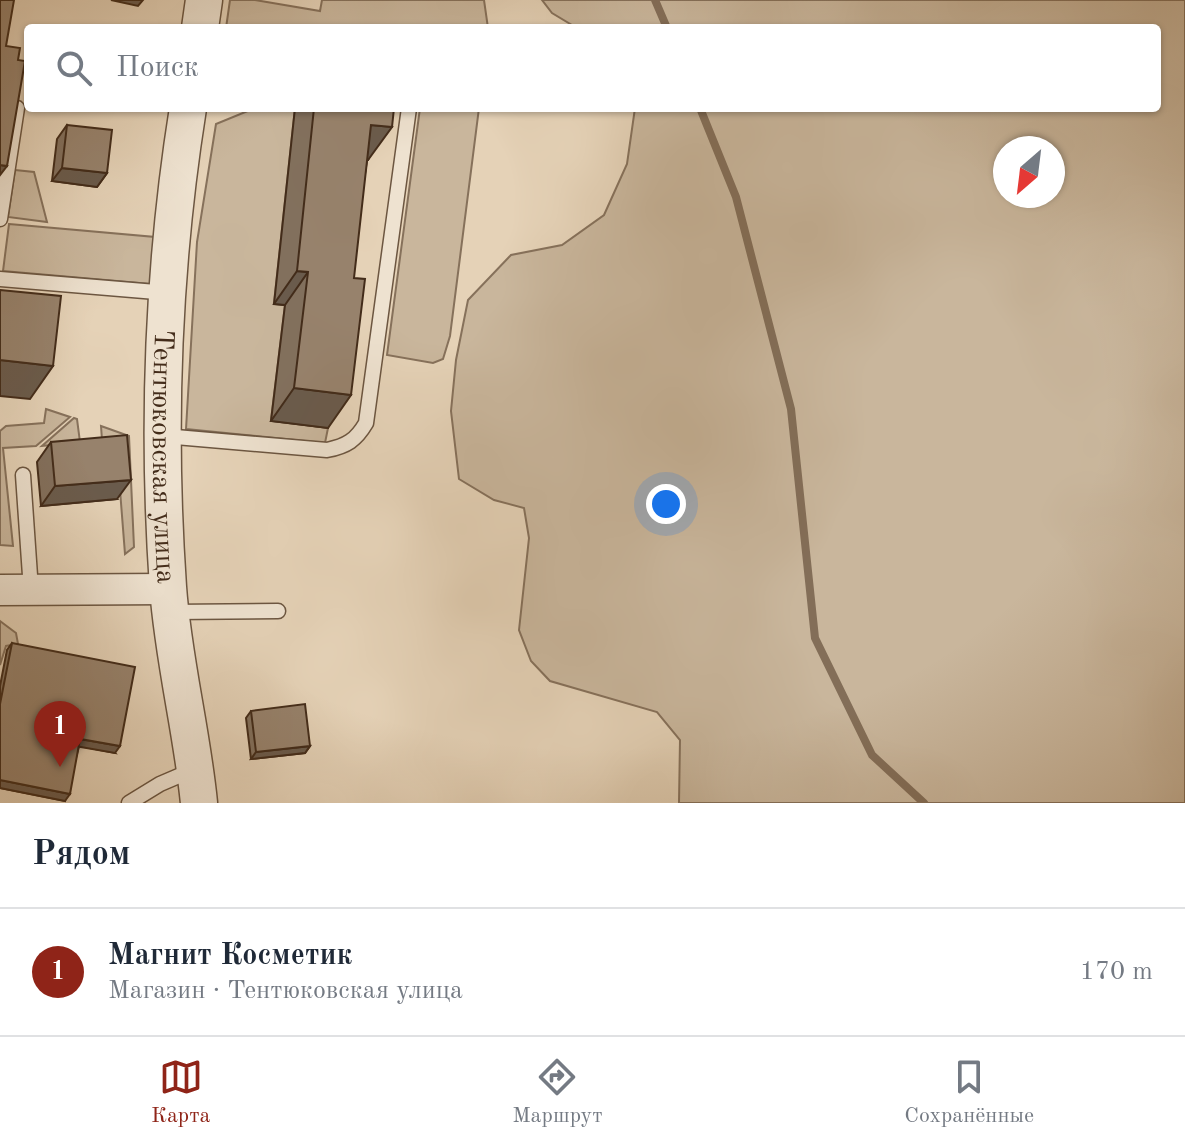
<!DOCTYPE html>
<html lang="ru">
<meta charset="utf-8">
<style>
:root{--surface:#fff;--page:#f6f6f7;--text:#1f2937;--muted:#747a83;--line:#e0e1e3;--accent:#8f2418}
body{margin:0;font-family:"Old Standard TT",serif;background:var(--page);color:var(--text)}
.compass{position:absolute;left:993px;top:136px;width:72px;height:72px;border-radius:50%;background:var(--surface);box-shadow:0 2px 6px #0004;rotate:208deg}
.you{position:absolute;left:666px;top:504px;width:28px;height:28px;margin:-20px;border:6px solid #fff;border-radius:50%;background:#1a73e8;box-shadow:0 0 0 12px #1a73e833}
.badge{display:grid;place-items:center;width:52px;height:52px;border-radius:50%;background:var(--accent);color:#fff;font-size:26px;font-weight:700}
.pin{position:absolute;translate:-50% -66px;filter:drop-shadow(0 2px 4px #0008)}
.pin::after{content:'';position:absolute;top:42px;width:28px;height:24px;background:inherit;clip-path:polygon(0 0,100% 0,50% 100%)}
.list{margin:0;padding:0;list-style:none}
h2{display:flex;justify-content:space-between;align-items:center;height:104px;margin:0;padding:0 32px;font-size:34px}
h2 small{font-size:26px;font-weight:400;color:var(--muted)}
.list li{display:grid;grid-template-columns:52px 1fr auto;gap:24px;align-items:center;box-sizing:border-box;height:128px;padding:0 32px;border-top:2px solid var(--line)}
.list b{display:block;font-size:30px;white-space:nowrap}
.list p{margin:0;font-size:26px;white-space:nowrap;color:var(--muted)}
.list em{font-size:26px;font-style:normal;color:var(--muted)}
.icon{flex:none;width:44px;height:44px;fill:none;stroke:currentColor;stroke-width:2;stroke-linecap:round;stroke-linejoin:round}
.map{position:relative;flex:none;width:1185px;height:803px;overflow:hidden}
.search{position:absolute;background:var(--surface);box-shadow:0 2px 6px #0004;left:24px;right:24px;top:24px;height:88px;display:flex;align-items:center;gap:20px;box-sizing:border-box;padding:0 28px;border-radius:8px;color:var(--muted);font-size:30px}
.sheet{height:232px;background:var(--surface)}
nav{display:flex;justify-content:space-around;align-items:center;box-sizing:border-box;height:112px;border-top:2px solid var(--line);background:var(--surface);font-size:22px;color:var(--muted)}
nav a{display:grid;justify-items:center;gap:4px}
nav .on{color:var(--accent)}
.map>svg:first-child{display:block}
.green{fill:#c9b69c;stroke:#86715b;stroke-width:2;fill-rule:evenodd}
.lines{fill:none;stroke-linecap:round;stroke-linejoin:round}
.stream{stroke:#836e58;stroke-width:8}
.service-casing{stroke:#6c5641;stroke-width:17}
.minor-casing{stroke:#6c5641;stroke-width:33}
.tertiary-casing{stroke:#6c5641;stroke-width:39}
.service{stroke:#eee2d0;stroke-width:14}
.minor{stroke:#eee2d0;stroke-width:30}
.tertiary{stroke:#eee2d0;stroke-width:36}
.wall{fill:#82705d;stroke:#432c1a;stroke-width:2}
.shaded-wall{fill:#6a5b4c;stroke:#432c1a;stroke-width:2}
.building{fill:#97826c;stroke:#432c1a;stroke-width:2}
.labels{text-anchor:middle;stroke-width:8;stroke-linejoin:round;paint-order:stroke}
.street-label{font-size:28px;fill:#432c1a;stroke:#eee2d0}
</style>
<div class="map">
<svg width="1185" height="803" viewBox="0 0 1185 803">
<rect width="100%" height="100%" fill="#e5d2b7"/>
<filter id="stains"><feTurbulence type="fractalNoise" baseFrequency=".0025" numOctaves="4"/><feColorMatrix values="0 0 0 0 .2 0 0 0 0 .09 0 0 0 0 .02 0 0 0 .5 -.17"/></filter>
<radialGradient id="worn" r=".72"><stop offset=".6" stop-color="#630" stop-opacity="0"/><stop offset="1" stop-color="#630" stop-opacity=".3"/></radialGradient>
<path class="green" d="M230,0h25l65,11 2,-11h162l4,28h-262z
M542,0h643v803h-506l1,-63 -23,-28 -107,-31 -19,-20 -12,-31 10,-92 -5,-30 -30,-8 -35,-21 -8,-68 5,-51 12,-60 43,-45 51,-10 42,-30 23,-51 8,-56h522v-80h-580l-25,-15zM1053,148v48h-48v-48z
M255,108h40l-21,195 11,2 -14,115 57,8 -3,15 -139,-14 11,-187 19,-118z
M420,108h59l-29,228 -7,23 -10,4 -46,-8z
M15,170l19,2 13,50 -39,-5z
M9,224l146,13 -4,47 -148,-13z
M46,409l24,8 -34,29 -33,2 10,98 -13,-1v-114l6,-5 38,-3z
M74,418l3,1 3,23 -38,4z
M101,426l28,10 5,111 -9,7 -9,-115 -14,1z
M0,621l16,12 2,11 -12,2 -6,19z"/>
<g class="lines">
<path class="stream" d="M655,0l12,28
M700,108l36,89 55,212 24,229 57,117 52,48"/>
<defs>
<path id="service" d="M0,219l17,-111
M0,279l168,14
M164,436l163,14c20,-4 29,-10 39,-27l43,-315
M23,475l8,115
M172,612l106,-1
M129,803l31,-19 35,-15"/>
<path id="minor" d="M0,590l168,-1"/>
<g id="tertiary">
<path d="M200,28l4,-28"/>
<path id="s1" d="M188,108c-25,157 -31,320 -20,479 5,72 24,144 31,216"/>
</g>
</defs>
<use href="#service" class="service-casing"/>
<use href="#minor" class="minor-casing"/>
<use href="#tertiary" class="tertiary-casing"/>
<use href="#service" class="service"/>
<use href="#minor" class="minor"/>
<use href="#tertiary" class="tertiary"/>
</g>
<path class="wall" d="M295,108h99l-26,52h-1l-39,268 -57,-7 14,-116 -11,-1z
M67,125l40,48 -10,14 -45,-6 5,-42z
M51,442l66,57 -76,7 -4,-44z
M12,643l103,110 -36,-7 -14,55 -65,-13v-102l7,-36z
M251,711l59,35 -5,7 -54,6 -5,-41z"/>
<path class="shaded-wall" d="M111,0h32l-5,6z
M371,125l21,2 -24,33 -20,-2z
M0,165l7,1 -7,9z
M62,168l45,5 -10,14 -45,-6z
M297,271l11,1 -23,33 -11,-1z
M0,360l53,6 -23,33 -30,-3z
M294,388l57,7 -23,33 -57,-7z
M131,480l-14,19 -76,7 14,-20z
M80,739l40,7 -5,7 -40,-7z
M310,746l-5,7 -54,6 5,-7z
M0,780l70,14 -5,7 -65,-13z"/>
<path class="building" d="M0,0h14l-8,46 14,2 -2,12 7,1 -18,105 -7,-1z
M314,108h80l-2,19 -21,-2 -17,153 11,1 -14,116 -57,-7 14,-116 -11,-1z
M67,125l45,5 -5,43 -45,-5z
M0,290l61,6 -8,70 -53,-6z
M127,435l4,45 -76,6 -4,-44z
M12,643l123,24 -15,79 -40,-7 -10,55 -70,-14v-76z
M305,704l5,42 -54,6 -5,-41z"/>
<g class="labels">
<g class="street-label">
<text dy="10" stroke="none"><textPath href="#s1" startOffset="350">Тентюковская улица</textPath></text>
</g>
</g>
<rect width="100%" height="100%" filter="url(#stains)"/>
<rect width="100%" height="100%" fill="url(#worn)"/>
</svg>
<svg class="compass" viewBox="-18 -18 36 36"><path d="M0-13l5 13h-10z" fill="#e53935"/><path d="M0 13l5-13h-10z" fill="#747a83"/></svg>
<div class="you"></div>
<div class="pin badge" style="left:60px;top:767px">1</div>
<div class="search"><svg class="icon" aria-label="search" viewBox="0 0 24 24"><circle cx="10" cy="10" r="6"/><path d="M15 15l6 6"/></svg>Поиск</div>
</div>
<section class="sheet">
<h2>Рядом<small></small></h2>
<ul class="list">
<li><span class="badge">1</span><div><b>Магнит Косметик</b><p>Магазин · Тентюковская улица</p></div><em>170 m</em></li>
</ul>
</section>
<nav>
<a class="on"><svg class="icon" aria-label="map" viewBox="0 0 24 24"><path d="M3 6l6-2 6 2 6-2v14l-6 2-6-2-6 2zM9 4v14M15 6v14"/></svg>Карта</a>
<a><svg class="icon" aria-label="directions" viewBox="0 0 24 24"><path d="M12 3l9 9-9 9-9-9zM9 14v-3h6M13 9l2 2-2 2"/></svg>Маршрут</a>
<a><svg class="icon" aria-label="saved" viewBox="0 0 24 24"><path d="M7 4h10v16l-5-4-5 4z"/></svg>Сохранённые</a>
</nav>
